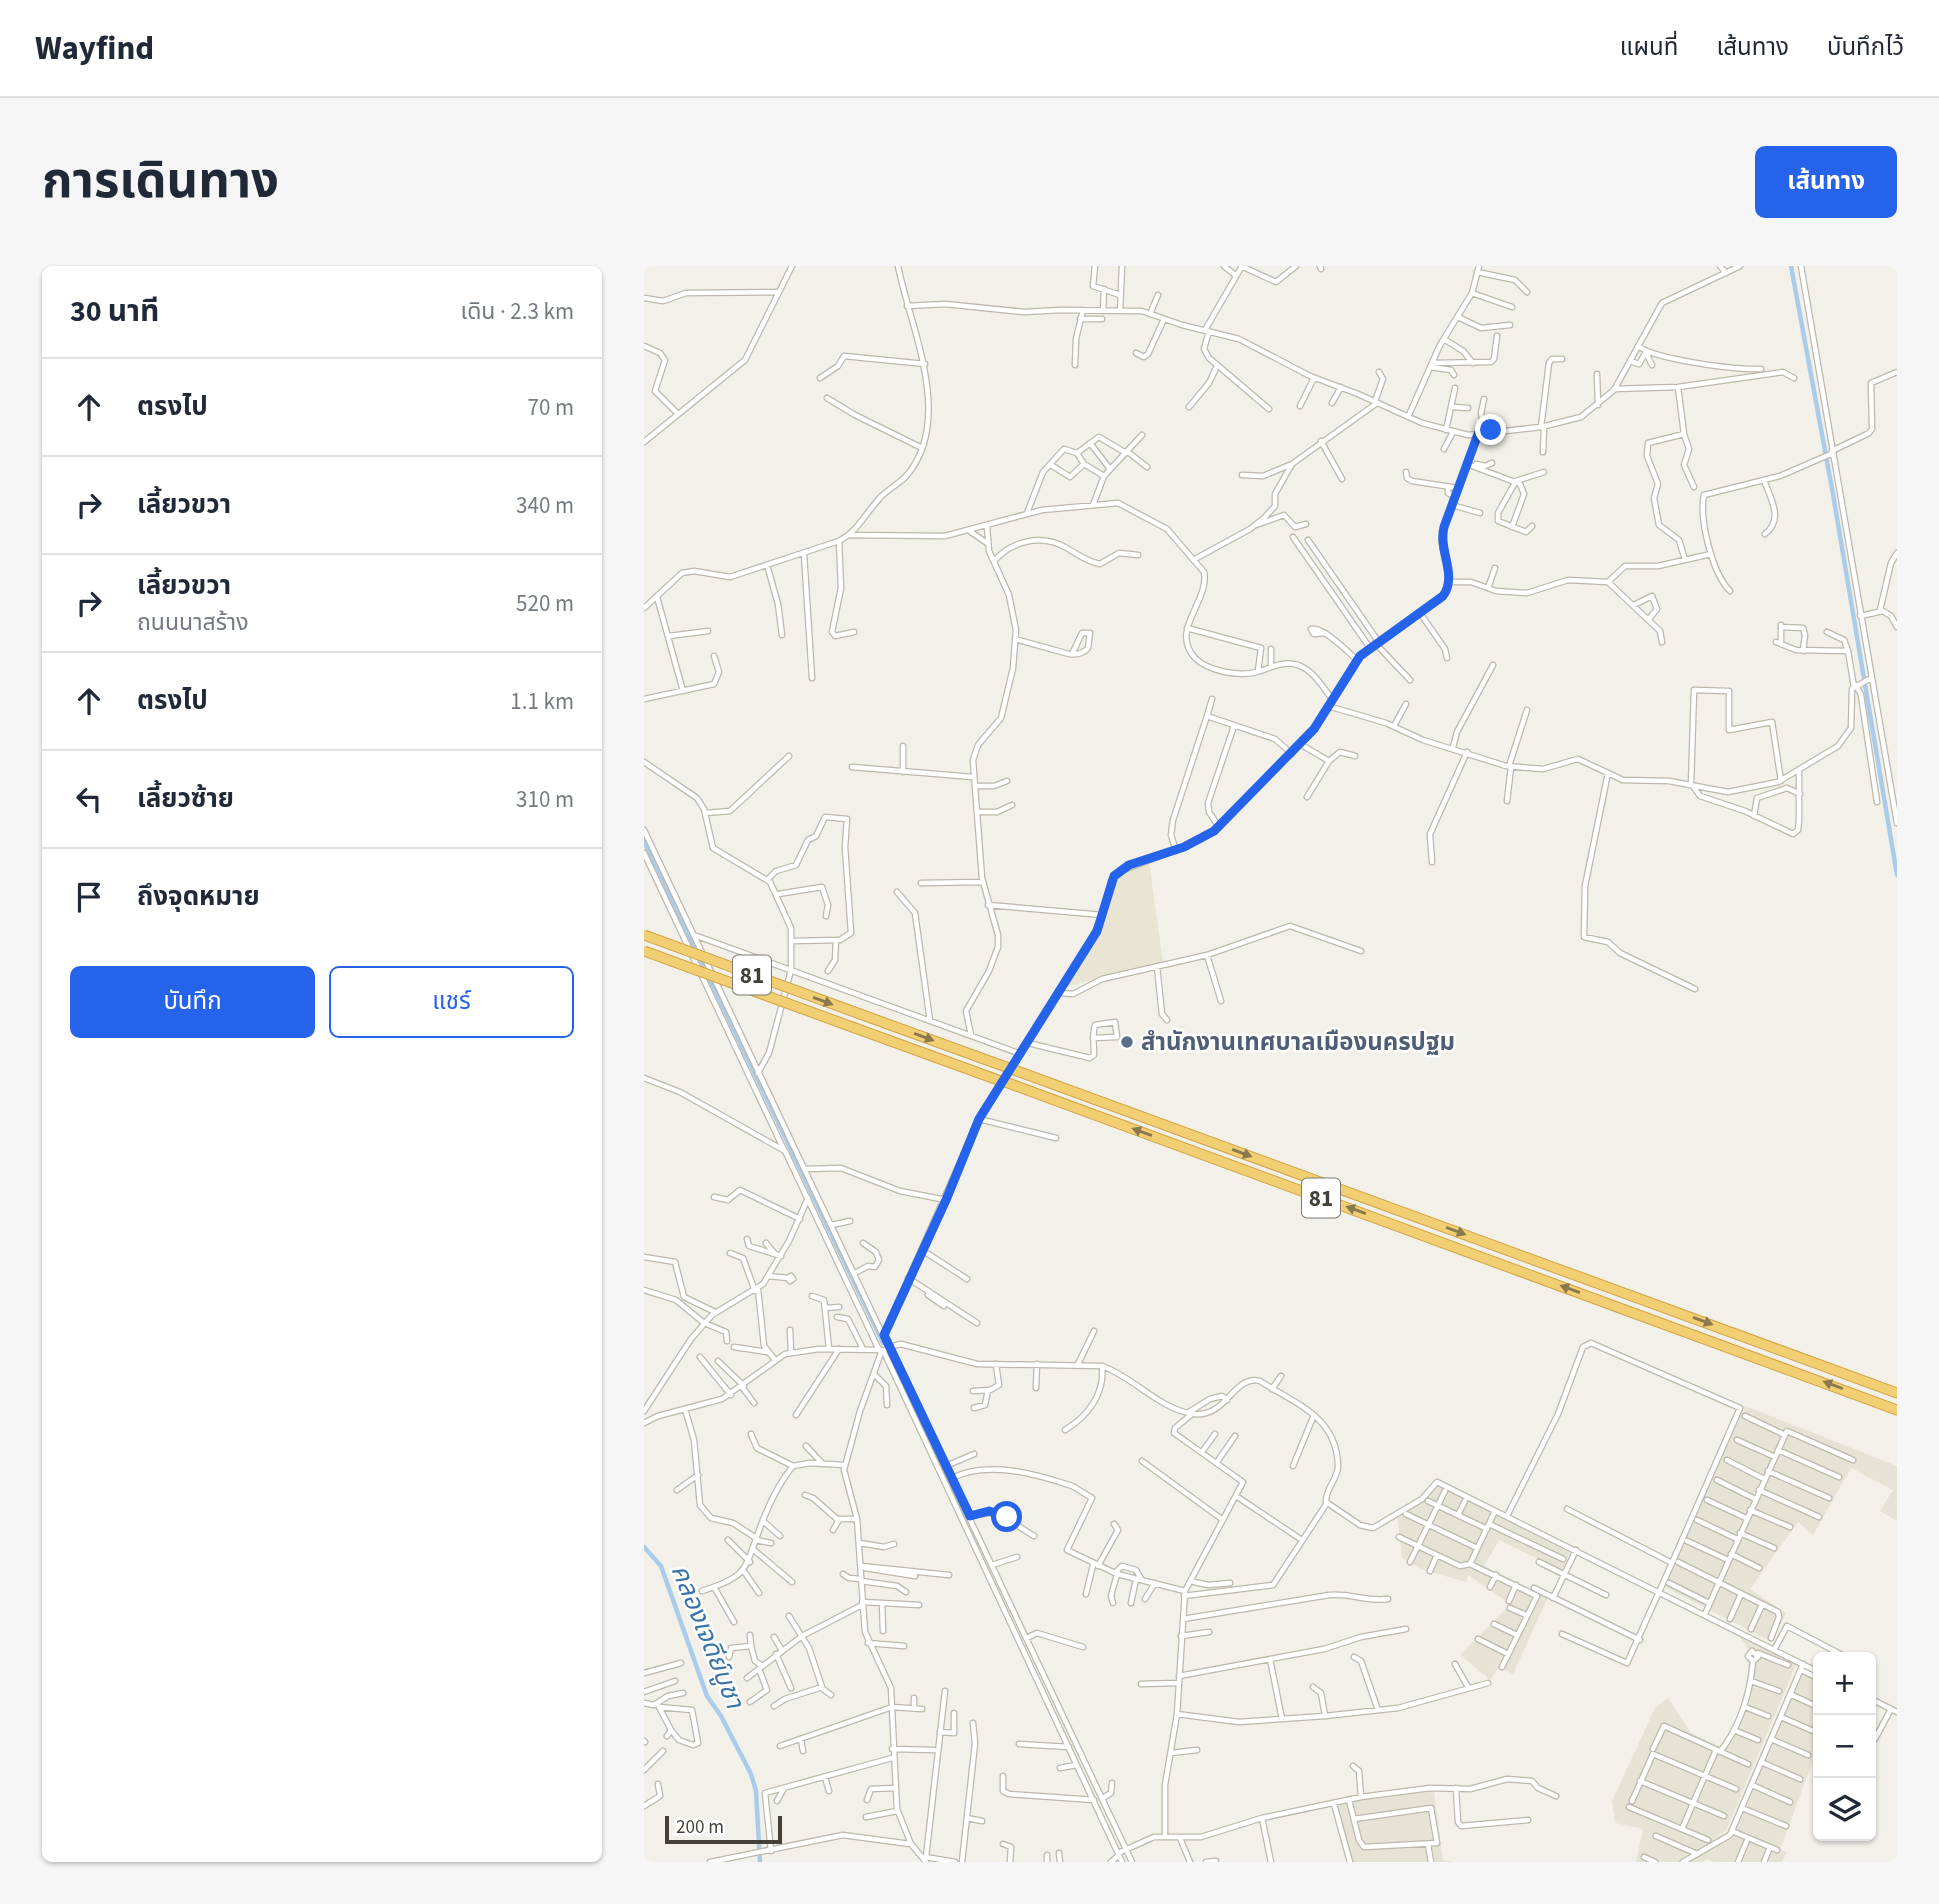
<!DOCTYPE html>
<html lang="th">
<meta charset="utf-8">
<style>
:root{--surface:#fff;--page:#f6f6f7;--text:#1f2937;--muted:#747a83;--line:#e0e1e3;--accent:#2563eb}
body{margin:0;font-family:"Source Sans 3","Noto Sans Thai",sans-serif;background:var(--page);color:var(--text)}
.controls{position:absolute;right:21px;bottom:21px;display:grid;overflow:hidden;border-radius:10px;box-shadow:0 2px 5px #0004}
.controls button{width:63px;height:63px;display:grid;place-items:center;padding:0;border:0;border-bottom:2px solid var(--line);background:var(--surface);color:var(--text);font:35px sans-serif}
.scale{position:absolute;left:21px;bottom:18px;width:117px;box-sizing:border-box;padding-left:7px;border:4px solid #454037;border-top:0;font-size:19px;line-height:24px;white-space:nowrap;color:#454037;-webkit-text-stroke:5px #fff;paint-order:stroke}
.stop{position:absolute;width:21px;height:21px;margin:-16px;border:5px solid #2563eb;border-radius:50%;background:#fff}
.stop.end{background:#2563eb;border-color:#fff;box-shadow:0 2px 7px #0008}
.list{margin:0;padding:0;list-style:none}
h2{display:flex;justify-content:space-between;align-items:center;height:91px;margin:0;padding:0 28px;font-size:30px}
h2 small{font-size:23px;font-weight:400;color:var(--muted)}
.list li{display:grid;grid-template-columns:46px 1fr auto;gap:21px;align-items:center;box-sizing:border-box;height:98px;padding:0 28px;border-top:2px solid var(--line)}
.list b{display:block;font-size:26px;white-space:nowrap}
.list p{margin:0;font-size:23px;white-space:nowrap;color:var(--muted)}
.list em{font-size:23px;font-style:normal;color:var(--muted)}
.actions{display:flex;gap:14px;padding:21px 28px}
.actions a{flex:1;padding:16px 0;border:2px solid var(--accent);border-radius:10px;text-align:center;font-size:24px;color:var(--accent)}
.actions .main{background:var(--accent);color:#fff}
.icon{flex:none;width:38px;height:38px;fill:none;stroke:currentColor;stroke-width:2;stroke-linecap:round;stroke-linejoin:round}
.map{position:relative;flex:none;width:1253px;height:1596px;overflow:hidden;border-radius:10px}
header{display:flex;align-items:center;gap:42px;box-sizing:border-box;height:98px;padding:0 35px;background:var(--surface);border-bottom:2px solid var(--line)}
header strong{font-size:33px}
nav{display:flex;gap:38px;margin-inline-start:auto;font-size:24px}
.intro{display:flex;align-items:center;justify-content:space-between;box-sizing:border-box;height:168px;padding:0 42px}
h1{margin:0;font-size:49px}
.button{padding:18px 32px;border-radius:10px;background:var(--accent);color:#fff;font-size:24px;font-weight:700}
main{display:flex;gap:42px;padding:0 42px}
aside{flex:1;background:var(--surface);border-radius:10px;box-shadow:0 2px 5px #0004}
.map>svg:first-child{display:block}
.residential{fill:#e6e2d6}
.education{fill:#eae5d3}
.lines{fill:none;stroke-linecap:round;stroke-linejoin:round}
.canal{stroke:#a9ccea;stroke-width:4.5}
.street-casing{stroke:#bdb8ab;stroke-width:7}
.highway-casing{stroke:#d1a443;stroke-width:11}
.street{stroke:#fff;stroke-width:4.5}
.highway{stroke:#f2cf73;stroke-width:9}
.highway-bridge-casing{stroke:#d1a443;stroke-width:11;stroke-linecap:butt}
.highway-bridge{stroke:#f2cf73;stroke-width:9}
.oneway{fill:#8a794f}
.route{stroke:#2563eb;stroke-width:9}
.service-dot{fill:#5c6f8a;stroke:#fff;stroke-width:2.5}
.labels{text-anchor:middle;stroke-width:5;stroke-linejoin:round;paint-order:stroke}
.shield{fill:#fff;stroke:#7d7973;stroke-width:2}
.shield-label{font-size:23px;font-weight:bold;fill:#454037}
.service-label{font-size:24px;font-weight:bold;fill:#4e5e75;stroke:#fff;text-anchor:start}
.water-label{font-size:26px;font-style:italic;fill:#3973a8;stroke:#fff}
</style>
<header>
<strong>Wayfind</strong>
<nav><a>แผนที่</a><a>เส้นทาง</a><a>บันทึกไว้</a></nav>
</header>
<div class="intro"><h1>การเดินทาง</h1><a class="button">เส้นทาง</a></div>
<main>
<aside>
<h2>30 นาที<small>เดิน · 2.3 km</small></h2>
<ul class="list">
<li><svg class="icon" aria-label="ahead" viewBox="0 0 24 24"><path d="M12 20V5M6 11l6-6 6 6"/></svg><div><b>ตรงไป</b></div><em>70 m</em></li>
<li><svg class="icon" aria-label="right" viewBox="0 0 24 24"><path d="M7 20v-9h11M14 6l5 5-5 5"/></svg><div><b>เลี้ยวขวา</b></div><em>340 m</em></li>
<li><svg class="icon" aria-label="right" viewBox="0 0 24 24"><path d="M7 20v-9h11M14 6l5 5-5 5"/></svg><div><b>เลี้ยวขวา</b><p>ถนนนาสร้าง</p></div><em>520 m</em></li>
<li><svg class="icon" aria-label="ahead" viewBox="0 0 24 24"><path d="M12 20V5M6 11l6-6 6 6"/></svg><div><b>ตรงไป</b></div><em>1.1 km</em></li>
<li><svg class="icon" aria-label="left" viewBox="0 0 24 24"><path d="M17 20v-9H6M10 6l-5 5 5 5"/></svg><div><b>เลี้ยวซ้าย</b></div><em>310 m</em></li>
<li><svg class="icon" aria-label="arrive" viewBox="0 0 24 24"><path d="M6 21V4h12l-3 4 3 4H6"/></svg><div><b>ถึงจุดหมาย</b></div></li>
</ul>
<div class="actions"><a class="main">บันทึก</a><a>แชร์</a></div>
</aside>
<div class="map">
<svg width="1253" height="1596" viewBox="0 0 1253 1596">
<rect width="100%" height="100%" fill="#f2f0e8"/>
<path class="residential" d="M1101,1140l152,60v55l-17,-10 13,-21 -42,-22 -38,67 -15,-13 -48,67 36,24 -14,29 -109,-56z
M797,1221l130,63 -9,21 -63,-31 -15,26 64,31 -35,77 -14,-7 -9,13 -30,-25 51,-51 -43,-29 -2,7 -45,-13 -19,-11 -5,-42 27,-14 11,-14z
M1096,1371l56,28 -70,166 -17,9 18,-8 73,-170 18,10v75l-38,103 7,2 -5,10h-68l-8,-3 -2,3h-68l7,-33 -28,-6 -3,-22 43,-93 13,-10 23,35 28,13 4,-3 9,-12 15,-44 2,-36z
M772,1526h18l9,68 11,2h-102l-14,-56 28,-9z"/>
<path class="education" d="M505,596l14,100 -98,25 35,-61 14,-47 4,-5z"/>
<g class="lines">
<path class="canal" d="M1147,0l42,228 64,381
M0,575l239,502
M244,1086l42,94
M0,1281l17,19 46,130 14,20 30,58 5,17 4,71"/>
<defs>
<path id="street" d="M451,0l-2,20 27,9
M580,0l11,9
M597,0l35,16 20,-16
M676,0l1,3
M1076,0l6,7
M1157,0l96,557
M833,6l38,8 12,12
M828,27l40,14
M0,32l19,3 23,-8 93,-1
M263,40l38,-2 79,8 38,-2 80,1 40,14 57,14 71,37 48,18 64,29 46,12 73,-8 40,-10 33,-27 48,-87 78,-37
M459,45l1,-22
M476,45l2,-45
M506,48l8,-19
M814,51l23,11 29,-3
M436,53h22
M561,64l37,-64
M565,65l-5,18 5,9 60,51
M800,73l19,12 10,12
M0,80l16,7 5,7 -10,31 22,22
M994,80c18,14 99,24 123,23
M492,87l8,4 4,-3 16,-35
M1002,87l6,12
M986,95l9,3 7,-12
M788,97l59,-1 3,-3 3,-23
M431,99l1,-26 7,-29
M786,101l21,3 3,5
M953,108l1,31
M176,112l18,-12 6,-10 81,8
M1034,121l6,47 -36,9 -1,13 11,28 -4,14 5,27 20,15 6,20
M970,123l64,-2 105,-15 11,6
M183,132l28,17 65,32
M840,133l-3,14 4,19
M731,135l8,-22 -4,-7
M688,137l9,-16
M656,140l14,-28
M545,141l20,-24 8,-17
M809,141l15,1
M764,151l32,-72 32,-52 7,-27
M897,161l8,-64 3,-4h10
M802,164l9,-42
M1040,168l5,15 -5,16 10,22
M677,175l21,38
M0,176l101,-82 47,-94
M446,177l20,26
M800,183l9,-17
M1188,185l37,-18 3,-4 -1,-46 26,-11
M484,186l19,15
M899,186l1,-25
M433,187l7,11 20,12 -11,29
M823,198l53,20 4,10 -12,33
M832,198l9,2 7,-3
M407,199l19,12 14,-13
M762,206l1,6 5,3 46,7
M598,209l21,1 29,-12 85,-61
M460,210l38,-41
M1120,214c7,20 20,39 1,54
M804,221v6l7,4
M808,239l28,8
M383,247l16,-41 21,-23 13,4 22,-16 27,16
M612,259l28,-10 11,12 11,-3
M888,260l-6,6 -28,-11v-8l18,-32 28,-9
M327,266l16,11
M205,269l96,1 97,-26 76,-7 49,26 37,43c6,29 -35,58 -9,86 13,13 44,19 62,14 14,-4 26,-12 41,-7 16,6 24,21 34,34
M649,271l77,111
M664,274l70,101
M195,275l2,47 -9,44 3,4 19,-4
M160,288l8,124
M551,293l55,-30 14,-11 11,-12v-12l17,-30
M350,295c18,-20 46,-27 71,-14 11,6 22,15 35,17l19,-11 19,2
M123,299l11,39 4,31
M806,316h21l25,9 31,2 41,-13 40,2 17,-16h33l53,-12
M964,316l52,49 2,11
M844,322l7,-20
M1086,325c-18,-18 -31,-72 -26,-96l76,-19 53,-23
M13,331l26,94
M990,339l18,-9 5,13 -8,10
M0,342l38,-35 12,-2 36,6 109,-36c19,-10 26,-27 40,-42 8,-10 21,-15 29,-25 46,-57 2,-147 -10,-208
M1236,344l11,-47 6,-10
M776,347l25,36 2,9
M1216,350l23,-5 8,5 6,11
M1137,361l22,1 2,7 -2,16
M543,362l74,20 -3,23
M1183,366l17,8 4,11
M681,367l-11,1 -3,-5c12,-3 37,23 46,31
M25,370l39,-5
M371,373l54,15c8,1 14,0 19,-6l2,-15h-8l-10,21
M1132,376l20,8 52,1 6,36
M1137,376v-17
M731,377l35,37
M627,383v18
M1212,419l5,10 16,107
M0,433l70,-15 5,-12 -5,-16
M684,440l58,17 37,17 83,26 37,3 35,-10 45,21 46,1 59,11 50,-10 60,-36 13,-18 1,-39 19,-11
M563,450l5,-17
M750,460l12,-22
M656,478l29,17 -22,36
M809,481l4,-15 36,-67
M685,495l11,-9 15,4
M0,496l53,36 7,11 9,39 57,34 21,46v42l-22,83 -11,20
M865,500l18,-56
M208,501l121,10
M259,506v-26
M964,507l-23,113 -1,51 24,5 12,11 75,36
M1047,519l3,-95 35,1v39l43,-8 9,59
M331,520h19l13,-5
M1049,520l7,10 45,15 48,23 5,-4 1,-9v-52
M863,535l4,-34
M333,546h20l15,-7
M62,547l24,-2 59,-55
M1110,550l3,-18 30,-10 13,6
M575,561l-10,-15 -1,-9 26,-77
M0,564l488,1032
M532,585l-5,-16 2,-15 34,-104 68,23 17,15
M0,587l140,297
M788,596l-2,-28 37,-82
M123,614l9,-9 20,-6 12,-25 8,-4 9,-19 22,2 -2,28 6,86 -11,7 -48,1
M277,617l62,-1
M253,626l18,21 15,108
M134,628l44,-7 6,18 -2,11
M344,639l115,10
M50,669l327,119
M563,689l14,46
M513,701l5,47 5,6
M184,705l7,-11 1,-20
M417,727l12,1 29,-15 105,-24 83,-29 71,25
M327,769l-5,-24 23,-40 9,-24v-12l-16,-57 -9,-118 5,-15 23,-27 12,-50 3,-38 -7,-35 -20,-44 -2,-25
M384,777l62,15 4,-3c0,-10 -2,-21 1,-30l20,-3 2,15 -24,1
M0,812l36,14 105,59 94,199
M335,853l77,19
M162,903l35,-1 59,23 46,9
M70,931l14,3 12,-10 60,29
M188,959l18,-4
M103,973l2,7 32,10
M122,977l9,11
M278,984l45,29
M86,987l13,5 12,33
M0,991l31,5 9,35 31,15
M211,1007l13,-7 7,1 4,-7 -3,-8 -13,-9
M124,1010l20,2
M147,1010l2,3 -3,2 -2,-3z
M264,1012l69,45
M114,1023l6,57 11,14
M0,1024l32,10 28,23 22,9 1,9
M284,1029l16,11
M168,1030l12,4 5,49
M181,1042l14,-1
M193,1051l11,2 15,30
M146,1064l1,23
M240,1068l98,-221 108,-170 12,-26 9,-36 7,-9 66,-25 30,-16 100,-102 46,-73 83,-60c14,-20 -4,-40 -1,-62l36,-100
M90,1081l33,5
M56,1091l31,38
M74,1095l26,25
M434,1098l16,-33
M230,1108l12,12 1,19
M98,1121l12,16
M392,1122l1,-24
M628,1123l9,-13
M329,1125l17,-1 9,-5 -3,-21
M330,1142l11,-3 3,-15
M41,1143l9,31 6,65 11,13 22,5 23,15
M0,1145l47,-72 21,-24 51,-31 26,-43 19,-43
M545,1146l21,-13 12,-3 5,4
M152,1149l43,-66
M0,1157l14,-7 64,-17 63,-45 34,-5 64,1 239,512
M421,1164c23,-14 40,-36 37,-64
M107,1168l6,14 36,18
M1141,1169l2,-4 66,29
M1093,1174l38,17
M162,1180l16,17
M1134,1184l61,27
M558,1186l13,-18
M1083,1194l37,19
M498,1195l81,59
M573,1196l18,-26
M302,1200l28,-12
M649,1200l21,-51
M1124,1205l61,27
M308,1212c36,-18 84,-4 120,8
M1073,1214l38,19
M430,1221l18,11 -25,52 50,24 68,17
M33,1224l21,-15
M1115,1224l60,27
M161,1229l8,3 24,21h20
M592,1230l63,42
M1063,1234l39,18
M784,1235l59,28
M1106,1244l40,17
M762,1248l71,34
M814,1249l7,-14
M325,1250l27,-4 38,24
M863,1250l51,-102 25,-67 8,-4 149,65 -68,155
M1053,1254l40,19
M119,1255l17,15
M845,1258l74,35
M189,1264l6,-10
M1096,1267l34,15
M755,1271l61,29 10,-2 67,32 -35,71
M84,1274l22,22
M112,1274l15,3
M1043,1275l41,19
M216,1277l24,4 10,-3
M110,1284l38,32
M1087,1288l28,14
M766,1296l35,-71
M895,1296l67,33
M1034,1296l100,50 1,5 -8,21
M826,1298l25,-53
M348,1299l25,-8
M217,1300l88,9
M454,1300l20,-36 -4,-6
M221,1302l50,8
M99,1304l16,23
M786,1305l7,-16
M471,1307l7,-7 14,4 5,9
M199,1308l6,4 12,1
M217,1315l36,5 9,6
M546,1315l18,4 22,-2
M1025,1317l40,20
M70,1321l20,35
M846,1321l6,-12
M890,1322l106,52
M58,1325c47,-15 42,-21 58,-63 8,-22 18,-44 33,-62l17,-3 35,2
M442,1328l7,-29
M540,1330l89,-11 54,-82
M909,1332l23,-48
M501,1333l10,-16
M865,1335l7,-16
M218,1336l20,1 1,28
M238,1337l37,2
M469,1337l-2,-7 6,-22
M487,1337l5,-24
M866,1342l16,7
M1061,1348l80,-179 -40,-19
M539,1353l146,-24c22,-2 38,7 59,4
M1086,1353l11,-25
M850,1358l23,11
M1107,1363l11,-24
M918,1368l65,29 45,-100 -105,-54
M106,1369l1,11
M537,1370l28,-4
M130,1371l7,12
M383,1372l10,-5 46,14
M834,1373l30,15
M224,1377l36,3
M1130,1384l13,-24 59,31
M1114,1387l30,12
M132,1388l15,34
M85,1391l2,-9 20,-2 4,15 7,5
M710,1391l7,4 17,49
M626,1393l12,60
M811,1398l13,23
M1157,1404l17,8
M0,1407l37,-10
M535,1410l145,-27 37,-12 45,-8
M103,1412l55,-42 60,-31
M1107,1415l28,10
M497,1418l37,-1
M669,1421l8,6 4,23
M179,1423l8,6
M0,1426l31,-11
M1146,1428l28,13
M1227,1433l26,13
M106,1436l17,-12 -8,-21
M0,1437l10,2 14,-9 15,-3
M130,1440l11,-7 37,-12 -13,-39 -20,-32
M15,1441l33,3 6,33 -5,2 -14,-5 -8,-10
M15,1441l12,23 -4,6
M1101,1441l23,9
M270,1442v-10
M533,1448l62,8 86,-6 73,-8 90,-25
M1137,1451l37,16
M1092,1465l22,9
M296,1466l14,1v-20
M157,1473l2,12
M1127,1473l37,16
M1231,1473l16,-30
M0,1475l1,1
M375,1478l50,3
M136,1480l112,-39 30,2
M248,1483l42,1
M1009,1483l11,-23 84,38
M1076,1486c21,-27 30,-57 33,-91l5,-4 -6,-6 -4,5 5,5
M527,1487l26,-3
M1117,1496l39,17
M709,1500l6,5 2,26
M416,1502l17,-3
M0,1504l19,-19
M359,1510v15l6,3 85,6
M181,1511l4,14
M996,1515l84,35
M1108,1519l38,17
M812,1522l2,34 3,4 67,-6
M459,1532l8,-5 1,-10
M223,1534l4,-11 24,-1
M705,1534l10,40 5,7 73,-4 -6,-35 -77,11
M133,1535l7,-13
M988,1535l21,-47 83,35
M690,1538l16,58
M0,1540l16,-10 -2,-12
M985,1541l79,33
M1098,1542l44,18
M222,1551l31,-6
M323,1552l15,3
M618,1552l9,44
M1038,1563l34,-79
M1088,1565l45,19
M521,1569v-50l12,-71 8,-123 58,-109 -69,-49 1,-5 17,-14
M1012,1570l39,17
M536,1572l10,24
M359,1578l8,3 -1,15
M784,1579l3,17
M127,1585l-6,-58 127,-35
M415,1587l1,9
M474,1587l36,-16h47l61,-19 99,-21 69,-9 40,1 37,-10 25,2 6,7 18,8
M403,1589v7
M281,1591l30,5
M282,1591l19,-166
M1000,1591l11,5
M66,1596l133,-27 67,9
M282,1596l-15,-18 -14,-35 -6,-121 -26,-56 -8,-113 -13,-49 16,-59 21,-58 8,-6 12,-3 76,20 125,2c32,11 59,45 93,48 32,3 39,-40 65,-33 36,23 77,36 78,85 0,13 -13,23 -12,36l34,23 13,3 49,-29 15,-17 381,190
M318,1596l13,-119 -2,-20
M467,1596l8,-7
M562,1596l10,-1
M1039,1596l47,-27 73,-171
M1094,1596l10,-24
M1120,1596l6,-15"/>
<path id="highway" d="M216,748l146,53
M211,762l143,52
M373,805l880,322
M364,817l889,327"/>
</defs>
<use href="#street" class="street-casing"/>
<use href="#highway" class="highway-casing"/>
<use href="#street" class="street"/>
<use href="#highway" class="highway"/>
<defs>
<path id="highway-bridge" d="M0,669l216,79
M0,685l211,77
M362,801l11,4
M354,814l10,3"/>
</defs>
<use href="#highway-bridge" class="highway-bridge-casing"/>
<use href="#highway-bridge" class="highway-bridge"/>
</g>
<defs><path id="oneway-solid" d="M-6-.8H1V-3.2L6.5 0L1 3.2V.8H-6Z" transform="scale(1.75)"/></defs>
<g class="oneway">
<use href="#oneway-solid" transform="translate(179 735) rotate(20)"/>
<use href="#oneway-solid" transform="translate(280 771) rotate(20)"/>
<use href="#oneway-solid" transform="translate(498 866) rotate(-160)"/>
<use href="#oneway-solid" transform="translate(598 887) rotate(20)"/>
<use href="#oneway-solid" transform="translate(712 944) rotate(-160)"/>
<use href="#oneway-solid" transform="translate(812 965) rotate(20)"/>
<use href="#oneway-solid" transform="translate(926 1023) rotate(-160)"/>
<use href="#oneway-solid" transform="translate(1059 1055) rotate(20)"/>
<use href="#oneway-solid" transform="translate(1189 1119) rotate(-159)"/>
</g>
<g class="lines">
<path class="route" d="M363,1251l-18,-6 -19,5 -86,-181 62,-135 33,-81 118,-188 17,-55 15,-11 55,-18 30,-16 100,-102 46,-73 83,-60c15,-21 -5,-45 1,-69l34,-93 13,-4"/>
</g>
<circle class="service-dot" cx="483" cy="776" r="7"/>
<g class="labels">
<g class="shield">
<rect x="89" y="689.5" width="38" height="39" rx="5"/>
<rect x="658" y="912.5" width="38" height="39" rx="5"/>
</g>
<g class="shield-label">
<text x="108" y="717">81</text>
<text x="677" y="940">81</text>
</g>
<g class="service-label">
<text x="497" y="784">สำนักงานเทศบาลเมืองนครปฐม</text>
</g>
<g class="water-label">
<text transform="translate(64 1370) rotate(68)" y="9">คลองเจดีย์บูชา</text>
</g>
</g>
</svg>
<div class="controls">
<button>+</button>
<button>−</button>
<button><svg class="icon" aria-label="layers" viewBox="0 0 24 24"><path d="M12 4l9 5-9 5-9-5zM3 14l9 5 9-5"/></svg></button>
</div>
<div class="scale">200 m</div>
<div class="stop" style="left:363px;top:1251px"></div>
<div class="stop end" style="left:847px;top:164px"></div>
</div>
</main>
